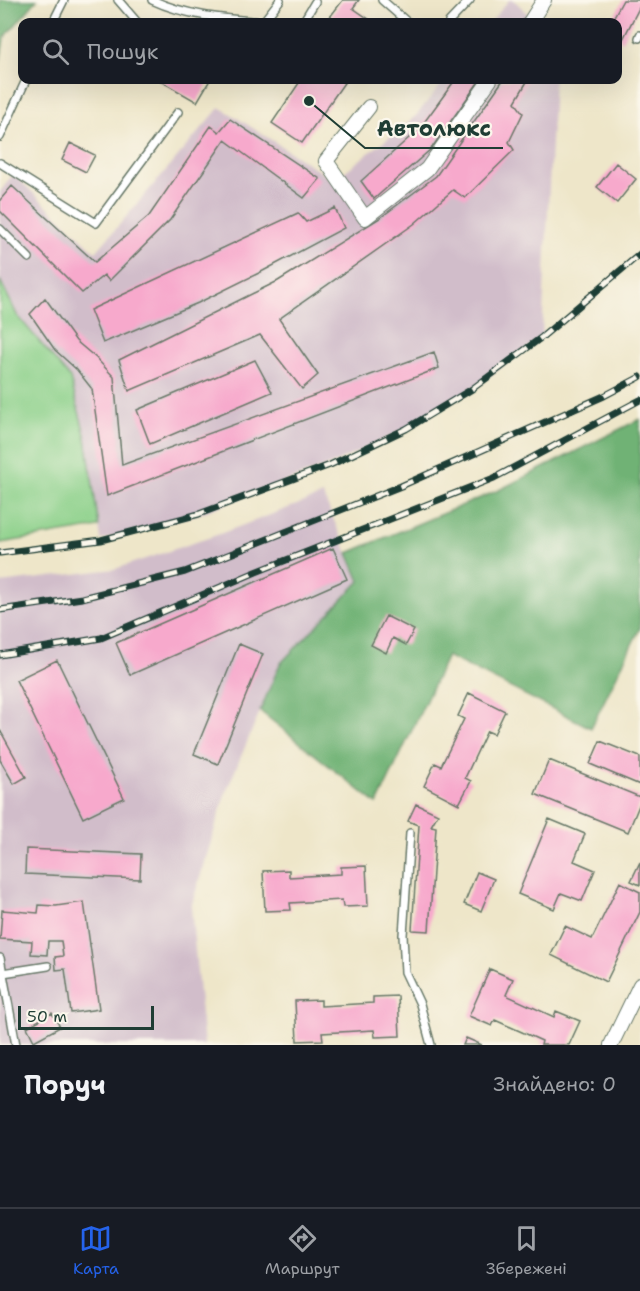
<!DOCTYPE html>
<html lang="uk">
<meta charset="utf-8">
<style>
:root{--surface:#171b24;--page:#20242c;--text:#f1f3f6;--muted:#9ea1a6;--line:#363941;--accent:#2563eb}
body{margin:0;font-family:"Shantell Sans",sans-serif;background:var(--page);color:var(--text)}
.scale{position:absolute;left:18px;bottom:15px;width:136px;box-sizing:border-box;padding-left:6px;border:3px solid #1f3d34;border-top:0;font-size:16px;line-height:21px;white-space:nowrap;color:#1f3d34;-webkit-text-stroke:4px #fbf7ec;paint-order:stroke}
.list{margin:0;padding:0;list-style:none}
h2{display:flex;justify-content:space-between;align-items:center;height:78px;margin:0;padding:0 24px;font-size:26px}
h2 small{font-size:20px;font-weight:400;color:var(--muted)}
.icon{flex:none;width:33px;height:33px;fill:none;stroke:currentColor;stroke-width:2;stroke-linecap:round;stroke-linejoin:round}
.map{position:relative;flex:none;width:640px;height:1045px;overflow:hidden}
.search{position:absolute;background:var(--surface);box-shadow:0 6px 24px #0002;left:18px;right:18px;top:18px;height:66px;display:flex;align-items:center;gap:15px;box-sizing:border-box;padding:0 21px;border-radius:12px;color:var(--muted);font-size:22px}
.sheet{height:162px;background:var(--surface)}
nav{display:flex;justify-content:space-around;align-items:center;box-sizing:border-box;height:84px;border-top:2px solid var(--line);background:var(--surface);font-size:16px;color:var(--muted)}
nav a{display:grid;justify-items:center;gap:3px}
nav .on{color:var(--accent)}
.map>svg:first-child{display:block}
.industrial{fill:#d1bdca}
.green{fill:#8bd089;stroke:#55865e;stroke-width:1.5}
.forest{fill:#70b275;stroke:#487854;stroke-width:1.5}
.building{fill:#f7a9cc}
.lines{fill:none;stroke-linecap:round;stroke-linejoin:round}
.lane-casing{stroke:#677868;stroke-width:10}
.street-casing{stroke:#677868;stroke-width:16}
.lane{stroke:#fff;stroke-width:7}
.street{stroke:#fff;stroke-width:14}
.rail-casing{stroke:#1f3d34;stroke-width:7}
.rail{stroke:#fbf7ec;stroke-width:4.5;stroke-dasharray:14;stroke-linecap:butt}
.leader{fill:none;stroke:#1f3d34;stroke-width:2}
.callout-dot{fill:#1f3d34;stroke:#fbf7ec;stroke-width:2}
.callout-label{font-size:22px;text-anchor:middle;font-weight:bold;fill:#1f3d34;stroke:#fbf7ec;stroke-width:4.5;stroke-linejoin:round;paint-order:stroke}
</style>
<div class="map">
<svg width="640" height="1045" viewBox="0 0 640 1045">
<rect width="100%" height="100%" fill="#fbf7ec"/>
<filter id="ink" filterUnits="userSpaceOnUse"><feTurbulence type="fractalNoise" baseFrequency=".0167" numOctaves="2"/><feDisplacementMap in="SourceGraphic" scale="12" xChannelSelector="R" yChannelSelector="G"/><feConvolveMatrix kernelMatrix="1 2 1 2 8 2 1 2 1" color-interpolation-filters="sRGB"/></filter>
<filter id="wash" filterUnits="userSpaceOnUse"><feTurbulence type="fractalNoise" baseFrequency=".008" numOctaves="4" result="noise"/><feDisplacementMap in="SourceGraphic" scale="24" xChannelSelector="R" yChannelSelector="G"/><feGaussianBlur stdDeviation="1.35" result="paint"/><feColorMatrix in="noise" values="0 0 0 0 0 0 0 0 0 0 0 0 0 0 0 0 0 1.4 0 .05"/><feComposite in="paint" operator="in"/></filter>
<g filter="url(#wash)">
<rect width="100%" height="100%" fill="#eee6c9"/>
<path class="industrial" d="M509,0h5l22,22h-45z
M445,80h109l-12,257 -70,52 -66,40 -76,36 -131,49 -98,26 -15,-102 -16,-60 -53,-63 -17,-35v-88l13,-18 83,78 124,-145 114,73 80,-62z
M323,495l37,86 -80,83 -54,128 -35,115 13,138h-204v-462l115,-14 102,-34z"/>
<path class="green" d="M0,280l17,35 53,63 16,60 13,89 -99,16z"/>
<path class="forest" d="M0,0h37l-33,38 -4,25z
M640,419v209l-49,100 -144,-72 -70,148 -117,-93 20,-47 80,-83 -12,-28 151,-63z"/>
<g id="blocks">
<path class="building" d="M343,0h16l-6,8 20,14h-47z
M623,0h17v6l-18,35 -4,-3v-16h-7z
M159,80h51l-13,22z
M301,80h45l-44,63 -30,-20z
M455,80h25l-49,69 -57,50 -13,-18 59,-53z
M503,80h25l-13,22 8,11 -14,29 5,8 -49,48 -12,-8 -39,34 -135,95 39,56 -16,14 -42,-54 -131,56 -10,-31 159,-79 102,-63 56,-42z
M230,119l90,60 -16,19 -79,-58 -55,80 -61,61 -5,-6 -22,18 -82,-82v-11l12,-14 83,76 54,-46 62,-90 8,6z
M70,143l25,12 -9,17 -24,-12z
M616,163l20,16 -19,24 -20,-16z
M335,208l9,20 -81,43 -65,32 -95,40 -13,-33 208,-97 8,9z
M45,298l31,43 20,17 18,19 8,88 312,-113 5,16 -332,128 -15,-107 -15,-19 -22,-20 -25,-36z
M255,360l17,32 -122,52 -13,-34z
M333,548l14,31 -217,96 -14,-32z
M386,616l28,14 -8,15 -13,-7 -7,15 -15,-8z
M239,644l24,10 -45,110 -24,-10z
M57,660l67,138 -41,20 -67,-138z
M469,693l36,18 -11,23 -7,-3 -22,47 6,3 -12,23 -35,-18 11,-23 6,3 23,-47 -6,-3z
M0,730l26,47 -12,7 -14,-24z
M600,741l40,16v28l-50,-21z
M549,760l91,37v6l-12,29 -93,-38z
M416,804l22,10 -7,12 5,1 -7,104 -17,-1 7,-105 -11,-4z
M549,819l36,15 -11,27 21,9 -13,31 -21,-8 -7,16 -36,-15z
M26,849l115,5 -1,25 -115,-5z
M640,862v23l-9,-4z
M366,866l2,40 -25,1 -1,-7 -52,3 1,7 -26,1 -2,-40 26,-1v7l52,-3v-7z
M477,872l17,7 -13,32 -17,-7z
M620,882l20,10v20l-34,70 -55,-27 14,-29 27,13z
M84,902l15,107 -28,4 -6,-44 -9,1 -1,-13 8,-1 -2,-15h-13l-1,14 -16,-1 1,-13 -32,-2 2,-29 36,3 1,-8 17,1z
M490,969l23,10 -7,16 48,22 2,-6 24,10 -11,24h-28l1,-4 -47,-21 -3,6 -23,-10z
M398,996l2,40 -25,1 -1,-7 -52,3 1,7 -26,1 -2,-40 26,-1v6l52,-3v-6z
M52,1013l8,14 -26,14 -7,-14z
M466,1038l16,7h-19z"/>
</g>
</g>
<g filter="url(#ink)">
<use href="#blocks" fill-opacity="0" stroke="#677868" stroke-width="1.5"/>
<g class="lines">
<defs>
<path id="lane" d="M118,0l19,22
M152,0c34,16 74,19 111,22l17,-22
M382,0l25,22
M53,22l11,-22
M303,22l12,-20
M449,22l21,-22
M639,38l1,-3
M0,137l26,-57
M0,163l96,60 82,-111
M0,229l29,29
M410,833l-7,102 2,37 15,32 11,41
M0,958l16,87
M3,973l45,-7"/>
<path id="street" d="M530,22l14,-22
M369,107l-43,54 39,57 62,-49 63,-89
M611,1045l29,-60"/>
</defs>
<use href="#lane" class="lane-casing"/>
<use href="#street" class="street-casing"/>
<use href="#lane" class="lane"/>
<use href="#street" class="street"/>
<defs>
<path id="rail" d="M0,553l101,-13 98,-26 131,-49 76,-36 66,-40 70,-52 98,-83
M0,610l82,-12 103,-26 216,-86 203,-90 36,-19
M0,655l101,-17 155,-66 238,-94 146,-78"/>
</defs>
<use href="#rail" class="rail-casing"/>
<use href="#rail" class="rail"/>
</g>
</g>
<path class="leader" d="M309 101L365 148H503"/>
<circle class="callout-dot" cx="309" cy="101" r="6"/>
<g class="callout-label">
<text x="434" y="136">Автолюкс</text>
</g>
</svg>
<div class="scale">50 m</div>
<div class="search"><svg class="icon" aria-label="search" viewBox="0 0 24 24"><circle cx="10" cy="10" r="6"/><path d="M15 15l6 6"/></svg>Пошук</div>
</div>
<section class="sheet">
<h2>Поруч<small>Знайдено: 0</small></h2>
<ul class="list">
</ul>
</section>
<nav>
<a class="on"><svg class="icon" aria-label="map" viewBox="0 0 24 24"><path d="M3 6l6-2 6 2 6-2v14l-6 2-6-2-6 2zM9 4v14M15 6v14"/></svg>Карта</a>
<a><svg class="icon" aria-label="directions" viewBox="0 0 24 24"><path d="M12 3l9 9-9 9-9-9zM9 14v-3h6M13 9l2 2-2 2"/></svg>Маршрут</a>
<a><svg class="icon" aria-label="saved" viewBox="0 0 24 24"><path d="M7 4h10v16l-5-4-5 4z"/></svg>Збережені</a>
</nav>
